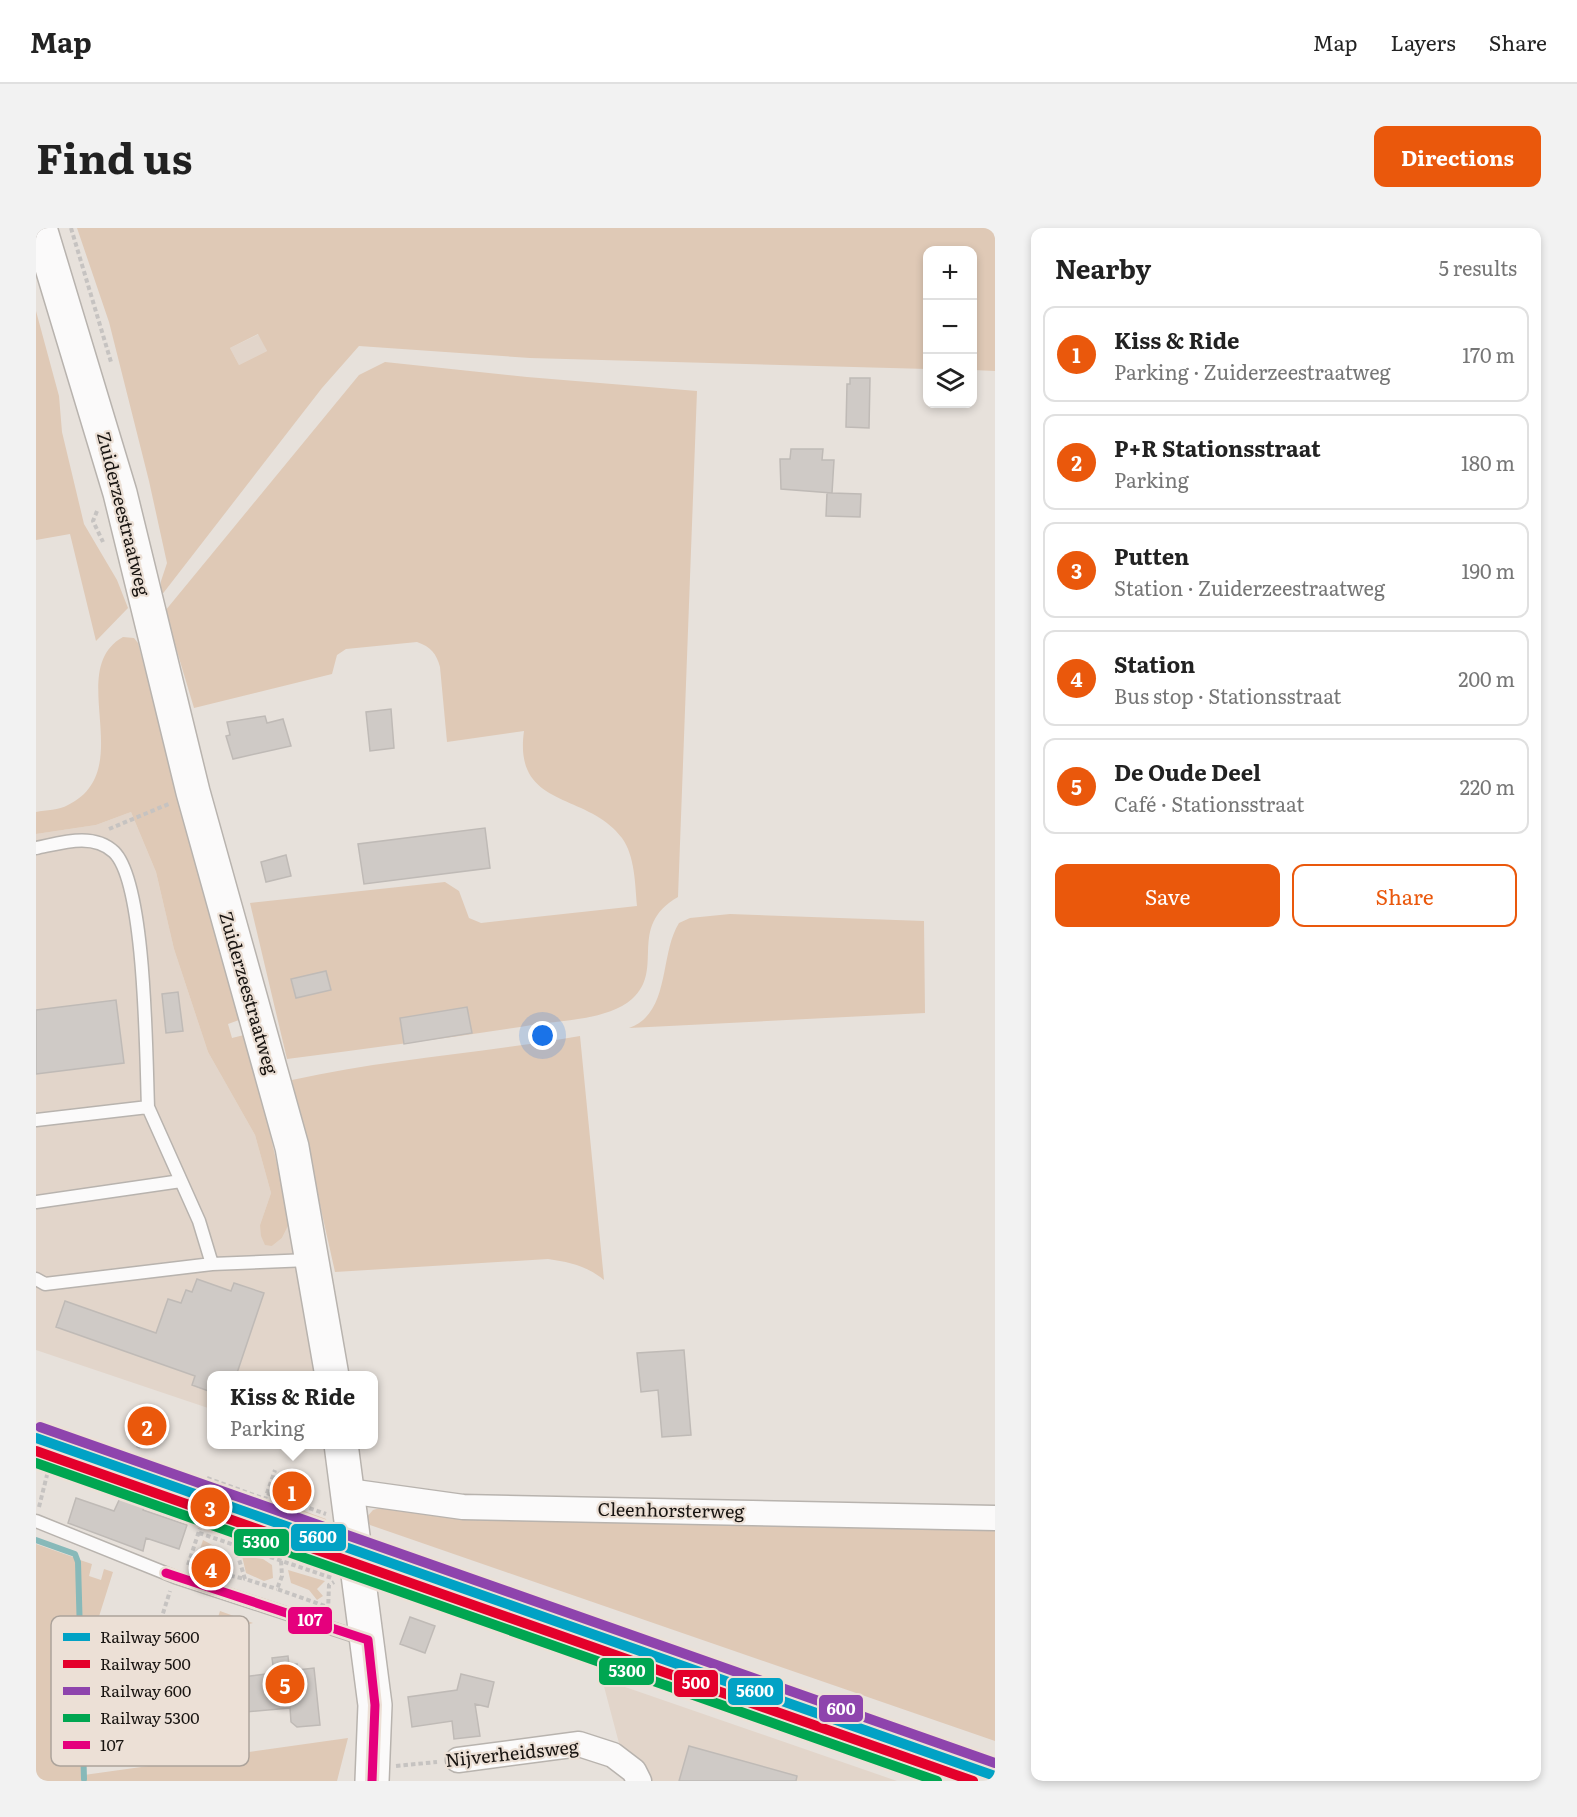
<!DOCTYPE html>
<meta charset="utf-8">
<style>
:root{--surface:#fff;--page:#f2f2f2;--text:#222;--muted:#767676;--line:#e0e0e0;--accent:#ea580c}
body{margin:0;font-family:Literata,serif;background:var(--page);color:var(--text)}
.controls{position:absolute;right:18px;top:18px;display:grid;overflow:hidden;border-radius:12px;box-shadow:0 3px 9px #0003}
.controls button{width:54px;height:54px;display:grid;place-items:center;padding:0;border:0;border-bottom:2px solid var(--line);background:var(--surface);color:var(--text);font:30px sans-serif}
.you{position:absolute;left:507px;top:808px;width:21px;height:21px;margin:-15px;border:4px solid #fff;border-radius:50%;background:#1a73e8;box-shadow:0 0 0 9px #1a73e833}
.badge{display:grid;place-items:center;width:39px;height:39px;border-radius:50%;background:var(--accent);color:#fff;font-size:20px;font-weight:700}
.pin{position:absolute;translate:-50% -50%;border:3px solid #fff;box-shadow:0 2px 6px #0006}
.popup{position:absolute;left:171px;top:1143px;width:171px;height:78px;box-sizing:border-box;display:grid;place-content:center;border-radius:12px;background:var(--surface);filter:drop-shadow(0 2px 4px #0005);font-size:20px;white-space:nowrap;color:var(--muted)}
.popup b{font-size:22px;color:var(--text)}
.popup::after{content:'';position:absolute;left:50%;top:100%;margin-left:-12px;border:12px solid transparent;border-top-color:var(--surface)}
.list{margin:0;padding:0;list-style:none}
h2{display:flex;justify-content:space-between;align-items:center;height:78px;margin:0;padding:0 24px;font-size:26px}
h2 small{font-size:20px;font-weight:400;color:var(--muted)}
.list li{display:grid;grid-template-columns:39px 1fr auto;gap:18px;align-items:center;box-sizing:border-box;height:96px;margin:0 12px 12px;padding:0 12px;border:2px solid var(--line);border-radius:12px}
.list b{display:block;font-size:22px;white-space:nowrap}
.list p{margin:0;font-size:20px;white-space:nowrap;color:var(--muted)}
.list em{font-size:20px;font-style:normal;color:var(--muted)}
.actions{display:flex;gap:12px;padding:18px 24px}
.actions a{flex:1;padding:14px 0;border:2px solid var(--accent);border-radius:12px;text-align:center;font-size:21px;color:var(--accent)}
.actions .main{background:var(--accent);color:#fff}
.icon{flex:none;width:33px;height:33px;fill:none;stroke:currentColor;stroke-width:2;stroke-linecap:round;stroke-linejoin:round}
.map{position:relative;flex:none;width:959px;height:1553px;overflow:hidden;border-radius:12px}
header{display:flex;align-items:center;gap:36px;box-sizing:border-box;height:84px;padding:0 30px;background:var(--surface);border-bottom:2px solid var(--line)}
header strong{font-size:28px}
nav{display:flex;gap:33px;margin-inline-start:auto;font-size:21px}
.intro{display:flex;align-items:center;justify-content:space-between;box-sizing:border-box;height:144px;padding:0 36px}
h1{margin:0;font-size:42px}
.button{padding:15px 27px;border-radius:12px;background:var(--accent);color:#fff;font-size:21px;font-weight:700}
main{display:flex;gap:36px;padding:0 36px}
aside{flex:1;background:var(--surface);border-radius:12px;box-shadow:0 3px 9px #0003}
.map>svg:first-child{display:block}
.built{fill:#e2d5ca}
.green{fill:#dfc9b6;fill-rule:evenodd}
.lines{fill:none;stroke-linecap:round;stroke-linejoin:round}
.stream{stroke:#87b9b9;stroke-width:6}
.building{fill:#cfcac6;stroke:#bfbab6;stroke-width:1.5}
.lane-casing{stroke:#b8b3ae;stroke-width:15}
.street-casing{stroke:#b8b3ae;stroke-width:27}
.secondary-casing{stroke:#b8b3ae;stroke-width:36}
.path{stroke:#c6c3c1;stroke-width:4;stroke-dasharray:4.5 3;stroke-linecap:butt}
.lane{stroke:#fbfafa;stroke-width:12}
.street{stroke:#fbfafa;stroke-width:24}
.secondary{stroke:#fbfafa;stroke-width:33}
.bus-1-casing{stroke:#ece0d6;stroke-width:14}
.bus-1{stroke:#e5007d;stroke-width:9}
.rail-1-casing{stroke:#ece0d6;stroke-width:15}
.rail-2-casing{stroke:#ece0d6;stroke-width:15}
.rail-3-casing{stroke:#ece0d6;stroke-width:15}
.rail-4-casing{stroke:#ece0d6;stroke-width:15}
.rail-1{stroke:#01a2c5;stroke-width:10}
.rail-2{stroke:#e4002b;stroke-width:10}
.rail-3{stroke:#8e44ad;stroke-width:10}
.rail-4{stroke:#00a651;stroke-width:10}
.labels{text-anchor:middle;stroke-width:4.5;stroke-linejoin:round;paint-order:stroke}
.street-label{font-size:18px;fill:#181411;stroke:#ece0d6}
.key{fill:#ece0d6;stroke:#aca39b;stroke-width:1.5}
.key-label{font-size:16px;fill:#181411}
.line-badge{stroke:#ece0d6;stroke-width:2}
.badge-label{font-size:16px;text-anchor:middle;font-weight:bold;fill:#fff}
</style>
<header>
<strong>Map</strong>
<nav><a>Map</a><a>Layers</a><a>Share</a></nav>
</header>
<div class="intro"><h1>Find us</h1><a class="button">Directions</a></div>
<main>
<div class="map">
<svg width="959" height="1553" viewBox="0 0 959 1553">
<rect width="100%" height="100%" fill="#e7e1db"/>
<path class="built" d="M223,106l8,17 -28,14 -9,-17z
M95,584l25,60 18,77 34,103 47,83 16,58 -11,32 12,21 10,-8 8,-16 30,153 -109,1v33l-175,-59v-516l60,-9z
M566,1451l295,102h-268z"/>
<path class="green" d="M41,0h918v143l-22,-1 -1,-120h-45v119l-397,-11 -171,-12 -37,42 -161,208v-15l6,-18 -18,-82 -40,-159zM222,106l9,17 -28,14 -9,-17z
M0,83l23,85 3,36 22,92 33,56 11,28 -32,33 -26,-107 -34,6z
M349,134l142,15 170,14 -19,506c-52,30 -12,72 -46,102 -24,21 -70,21 -100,26 -82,13 -163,23 -245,34l-37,-156 195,-21 14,9 10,27 12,5 156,-17c-2,-22 -2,-50 -15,-68 -35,-47 -109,-28 -98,-107l-77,11 -7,-75c-4,-14 -9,-20 -23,-25l-71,7 -9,6 -5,19 -138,34 -29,-97 194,-236z
M87,409l11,1 4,5 101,377 -11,4 4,14 12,-3 21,76 25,111 -8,16 -10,8 -7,-1 -4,-9 -1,-11 11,-32 -16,-58 -47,-83 -34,-103 -18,-77 -25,-60 -35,13 -60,9v-22c10,-2 23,-2 32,-7 71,-35 -4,-135 55,-168z
M694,686l194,7 1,92 -296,15c42,-15 30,-73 50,-105l11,-5z
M544,808l24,244c-17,-14 -35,-18 -56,-21l-213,13 -43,-192c94,-21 192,-27 288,-44z
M235,1271l55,20 2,11 -60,-22z
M347,1279l612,20v214l-625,-216 -4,-7 7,-8z
M167,1312l26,14 4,17 -23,-4 -13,-9z
M0,1316l40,14 8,217 264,-37 -11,43h-301z
M206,1328l21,3 9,6 1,13 -9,3 -18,-8z
M41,1331l15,5 -3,12 12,4 3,-11 9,3 -17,54 8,3 -16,48 101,31 31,-97 33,12 -25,7 -35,91 -111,-29z
M252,1342l37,11 -8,8 6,7 -6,4 -8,-10 -18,-7z"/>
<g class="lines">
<path class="stream" d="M0,1312l39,14 3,8 6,217"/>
</g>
<path class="building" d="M814,150h20l-1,50 -23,-1 1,-43h3z
M755,221h32l-1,11h12l-2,33 29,1 -1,23 -34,-1 1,-23h5l-51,-4 -1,-30h10z
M355,481l3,39 -24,3 -4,-39z
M229,488l2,7 16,-4 8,27 -58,13 -7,-23 4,-1 -3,-13z
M449,600l5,40 -126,16 -6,-40z
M250,627l5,21 -25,6 -5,-20z
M290,743l5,19 -35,8 -5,-19z
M142,764l5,39 -17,2 -4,-39z
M80,772l8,63 -88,11v-64z
M431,779l5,26 -68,11 -4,-26z
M161,1051l34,12 3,-8 30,10 -28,83h-25v16l-19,-7 3,-9 -139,-49 9,-26 91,32 12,-34 13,4 5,-13 6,2z
M648,1122l7,85 -29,2 -4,-47 -17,2 -4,-39z
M85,1268l24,8 -2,6 44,15 -8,24 -33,-11 -3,13 -75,-28 8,-25 38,13z
M374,1389l25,9 -10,27 -25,-9z
M252,1428l1,9 8,-1v6l17,-2 6,57 -23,2 -6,-5 -1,-14 -44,4 -3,-35 31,-4 -2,-15z
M425,1446l33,8 -6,25 -13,-3 5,32 -26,3 -2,-18 -40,6 -4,-30 49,-7z
M194,1504l3,21 -21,3 -1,-21z
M653,1518l108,30 -1,5h-117z"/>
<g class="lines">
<defs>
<path id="lane" d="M0,620c25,-5 57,-16 78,4 32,31 32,206 34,255
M0,892l112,-13 51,114 13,43
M0,974l145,-21
M0,1051l9,5 167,-20 97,-4
M0,1293l139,56 189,62"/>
<path id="street" d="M312,1263l115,16 532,11
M422,1532l121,-16 34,11 21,16 5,10"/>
<path id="secondary" d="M4,0l80,265 73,299 99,355 40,229
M305,1216l34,261 -3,76"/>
</defs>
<use href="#lane" class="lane-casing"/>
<use href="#street" class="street-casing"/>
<use href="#secondary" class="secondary-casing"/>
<path class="path" d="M35,0l40,134
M61,283l-4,10 10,21
M73,601l62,-26
M55,1214l14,5 -14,40 19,7
M102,1220l9,-25
M171,1250l58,21 10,-29
M231,1265l59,21
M3,1279l9,-36
M163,1305l133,45
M199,1318l10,33 32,10
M245,1333l1,15 -5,13 51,18
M152,1337l12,-37
M187,1346l22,5
M292,1383l1,-26 5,-3
M118,1414l16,-51
M360,1538l41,-4"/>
<use href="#lane" class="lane"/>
<use href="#street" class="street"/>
<use href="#secondary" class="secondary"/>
<defs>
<path id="bus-1" d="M130,1345l202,67
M332,1412l7,65 -3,76"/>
</defs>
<use href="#bus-1" class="bus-1-casing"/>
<use href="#bus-1" class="bus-1"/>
<defs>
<path id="rail-1" d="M0,1210l959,338"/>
<path id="rail-2" d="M0,1223l937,330"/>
<path id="rail-3" d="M4,1199l955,336"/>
<path id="rail-4" d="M0,1235l901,318"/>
</defs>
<use href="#rail-1" class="rail-1-casing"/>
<use href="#rail-2" class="rail-2-casing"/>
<use href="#rail-3" class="rail-3-casing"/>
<use href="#rail-4" class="rail-4-casing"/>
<use href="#rail-1" class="rail-1"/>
<use href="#rail-2" class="rail-2"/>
<use href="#rail-3" class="rail-3"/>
<use href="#rail-4" class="rail-4"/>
</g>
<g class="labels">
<g class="street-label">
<text transform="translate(87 286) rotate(76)" y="6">Zuiderzeestraatweg</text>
<text transform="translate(212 765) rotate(74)" y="6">Zuiderzeestraatweg</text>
<text transform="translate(635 1283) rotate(1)" y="6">Cleenhorsterweg</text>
<text transform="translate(476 1526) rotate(-6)" y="6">Nijverheidsweg</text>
</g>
</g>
<rect x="15" y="1388" width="198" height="150" rx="9" class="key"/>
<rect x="27" y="1405" width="27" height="8" fill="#01a2c5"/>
<rect x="27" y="1432" width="27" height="8" fill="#e4002b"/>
<rect x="27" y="1459" width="27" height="8" fill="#8e44ad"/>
<rect x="27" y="1486" width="27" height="8" fill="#00a651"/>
<rect x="27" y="1513" width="27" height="8" fill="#e5007d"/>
<g class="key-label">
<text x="64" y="1415">Railway 5600</text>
<text x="64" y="1442">Railway 500</text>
<text x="64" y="1469">Railway 600</text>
<text x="64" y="1496">Railway 5300</text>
<text x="64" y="1523">107</text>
</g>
<g class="line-badge">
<rect x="254" y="1295" width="57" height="29" rx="6" fill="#01a2c5"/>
<rect x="197" y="1300" width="57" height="29" rx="6" fill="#00a651"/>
<rect x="251" y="1378" width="46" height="29" rx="6" fill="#e5007d"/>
<rect x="562" y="1429" width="57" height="29" rx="6" fill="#00a651"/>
<rect x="637" y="1441" width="46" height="29" rx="6" fill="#e4002b"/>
<rect x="691" y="1449" width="57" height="29" rx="6" fill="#01a2c5"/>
<rect x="782" y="1466" width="46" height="29" rx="6" fill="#8e44ad"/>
</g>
<g class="badge-label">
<text x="282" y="1315">5600</text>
<text x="225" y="1320">5300</text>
<text x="274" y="1398">107</text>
<text x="591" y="1449">5300</text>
<text x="660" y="1461">500</text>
<text x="719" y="1469">5600</text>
<text x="805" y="1487">600</text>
</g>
</svg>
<div class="controls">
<button>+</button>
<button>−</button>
<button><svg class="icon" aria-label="layers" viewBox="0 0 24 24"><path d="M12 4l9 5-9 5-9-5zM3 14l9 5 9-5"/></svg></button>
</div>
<div class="you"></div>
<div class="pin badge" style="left:256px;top:1263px">1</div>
<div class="popup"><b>Kiss &amp; Ride</b>Parking</div>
<div class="pin badge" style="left:111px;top:1198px">2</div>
<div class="pin badge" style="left:174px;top:1279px">3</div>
<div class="pin badge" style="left:175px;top:1340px">4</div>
<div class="pin badge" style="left:249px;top:1456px">5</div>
</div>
<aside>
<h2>Nearby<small>5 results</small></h2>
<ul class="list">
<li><span class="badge">1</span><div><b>Kiss &amp; Ride</b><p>Parking · Zuiderzeestraatweg</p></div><em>170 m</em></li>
<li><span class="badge">2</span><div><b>P+R Stationsstraat</b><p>Parking</p></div><em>180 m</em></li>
<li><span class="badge">3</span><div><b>Putten</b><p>Station · Zuiderzeestraatweg</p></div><em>190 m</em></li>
<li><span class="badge">4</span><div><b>Station</b><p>Bus stop · Stationsstraat</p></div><em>200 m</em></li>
<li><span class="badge">5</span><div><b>De Oude Deel</b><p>Café · Stationsstraat</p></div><em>220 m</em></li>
</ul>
<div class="actions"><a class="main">Save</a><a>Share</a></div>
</aside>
</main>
